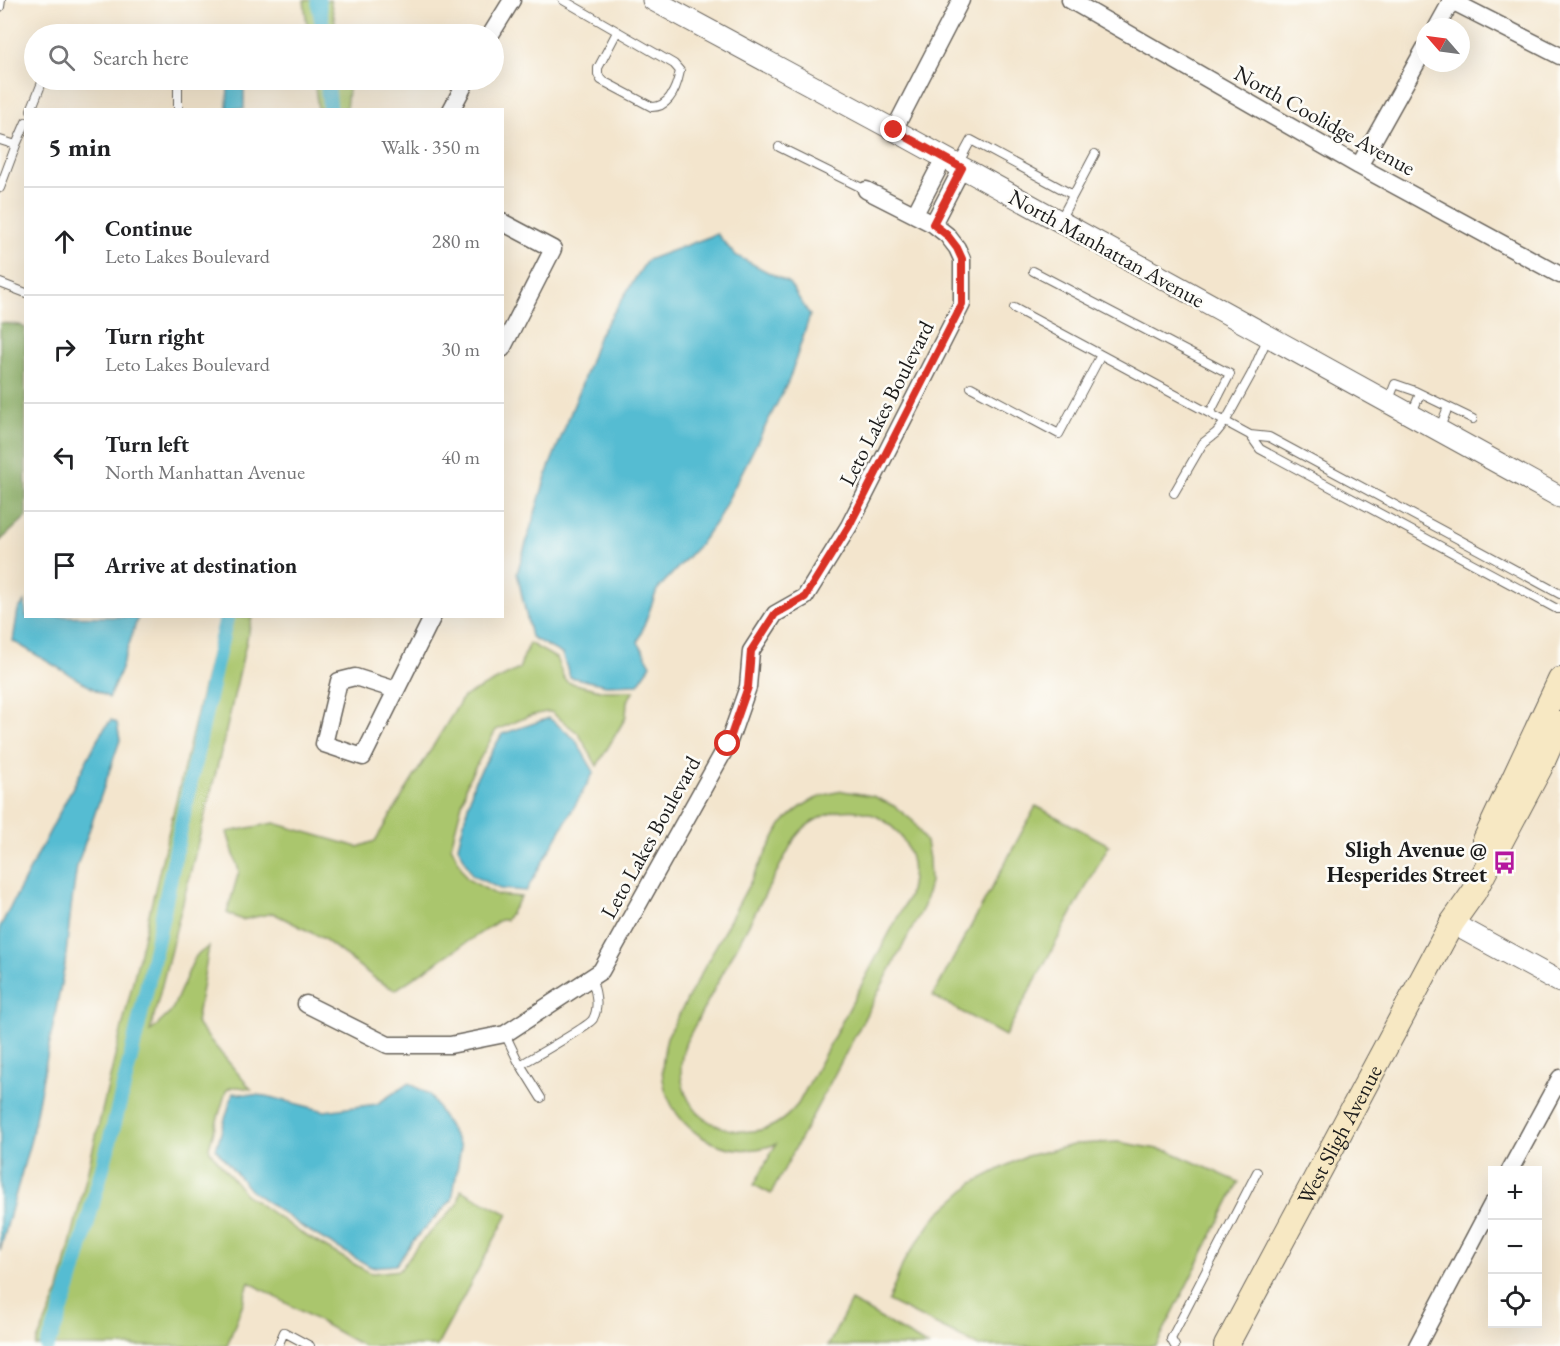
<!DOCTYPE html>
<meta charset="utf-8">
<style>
:root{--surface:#fff;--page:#f6f6f6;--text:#202124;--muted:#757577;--line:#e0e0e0}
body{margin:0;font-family:"EB Garamond",serif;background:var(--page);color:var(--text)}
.controls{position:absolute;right:18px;bottom:18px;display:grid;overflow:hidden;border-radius:0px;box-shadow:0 6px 24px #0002}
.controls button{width:54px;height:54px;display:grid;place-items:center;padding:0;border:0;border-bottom:2px solid var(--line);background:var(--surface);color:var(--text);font:30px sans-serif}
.compass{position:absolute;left:1416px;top:18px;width:54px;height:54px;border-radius:50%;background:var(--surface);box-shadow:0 6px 24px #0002;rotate:298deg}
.stop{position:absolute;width:18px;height:18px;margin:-14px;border:4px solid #d93025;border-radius:50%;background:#fff}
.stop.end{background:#d93025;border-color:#fff;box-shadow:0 2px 6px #0008}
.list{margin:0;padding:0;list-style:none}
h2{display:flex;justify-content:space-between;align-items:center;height:78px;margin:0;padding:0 24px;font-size:26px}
h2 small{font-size:20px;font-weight:400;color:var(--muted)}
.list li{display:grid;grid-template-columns:39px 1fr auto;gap:18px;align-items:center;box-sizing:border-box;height:108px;padding:0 24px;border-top:2px solid var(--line)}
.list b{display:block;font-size:22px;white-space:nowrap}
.list p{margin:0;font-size:20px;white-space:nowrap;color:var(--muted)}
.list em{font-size:20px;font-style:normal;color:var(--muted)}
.icon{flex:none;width:33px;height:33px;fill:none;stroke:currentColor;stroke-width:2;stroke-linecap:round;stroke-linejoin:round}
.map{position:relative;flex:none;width:1560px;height:1346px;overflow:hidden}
.search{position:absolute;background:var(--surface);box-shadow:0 6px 24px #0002;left:24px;top:24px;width:480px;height:66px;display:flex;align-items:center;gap:15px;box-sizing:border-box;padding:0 21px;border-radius:33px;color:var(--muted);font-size:22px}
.panel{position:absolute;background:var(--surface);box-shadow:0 6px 24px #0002;left:24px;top:108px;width:480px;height:510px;border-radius:0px}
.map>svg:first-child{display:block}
.green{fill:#aac66d;stroke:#637144;stroke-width:1.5;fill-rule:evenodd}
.forest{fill:#87ab60;stroke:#52643e;stroke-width:1.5}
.water{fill:#55bcd2;stroke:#386c77;stroke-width:1.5}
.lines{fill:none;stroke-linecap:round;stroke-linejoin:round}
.canal{stroke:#55bcd2;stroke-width:15}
.service-casing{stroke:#67625a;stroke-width:10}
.minor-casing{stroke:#67625a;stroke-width:19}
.tertiary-casing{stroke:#67625a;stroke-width:23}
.secondary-casing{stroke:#67625a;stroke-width:26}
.service{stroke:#fff;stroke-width:8}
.minor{stroke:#fff;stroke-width:16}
.tertiary{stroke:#fff;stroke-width:21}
.secondary{stroke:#f7e8c3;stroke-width:24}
.route{stroke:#d93025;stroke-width:8}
.labels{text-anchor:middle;stroke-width:5;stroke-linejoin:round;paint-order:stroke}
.street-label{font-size:22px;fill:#1c1c1c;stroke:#fdfcf7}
.poi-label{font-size:22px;font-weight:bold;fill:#1c1c1c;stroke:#fdfcf7;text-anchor:end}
</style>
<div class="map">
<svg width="1560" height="1346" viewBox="0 0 1560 1346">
<rect width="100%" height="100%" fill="#fdfcf7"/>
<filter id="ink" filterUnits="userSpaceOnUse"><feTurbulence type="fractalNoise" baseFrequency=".0167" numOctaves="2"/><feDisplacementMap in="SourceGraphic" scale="12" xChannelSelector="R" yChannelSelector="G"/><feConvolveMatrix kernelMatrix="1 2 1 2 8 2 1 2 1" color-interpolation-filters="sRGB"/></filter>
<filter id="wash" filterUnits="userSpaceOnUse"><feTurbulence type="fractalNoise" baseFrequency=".008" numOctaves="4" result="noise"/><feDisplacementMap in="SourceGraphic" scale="24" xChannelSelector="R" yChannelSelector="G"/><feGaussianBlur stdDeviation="1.35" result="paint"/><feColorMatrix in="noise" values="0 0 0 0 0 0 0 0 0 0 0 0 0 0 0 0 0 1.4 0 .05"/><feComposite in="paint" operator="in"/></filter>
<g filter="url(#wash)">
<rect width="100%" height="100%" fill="#f3e5cd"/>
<path class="green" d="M304,0h26l8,34h-30z
M314,80h35l-3,29h-28z
M220,617h32l-28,123 -74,292 21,-20 24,-55 14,-11 -13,77 55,66c-8,-1 -19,-5 -25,2l-17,56 1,4 35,43 56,39 67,39 5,1 27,-3 18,-25 40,-41 3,-14 47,24 -71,132h-74l-114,-64 -6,21 -16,43h-192l24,-55z
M529,643l27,15 8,20 3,4 37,9h30l-7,10 -1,16 -29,49 -18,-32 -28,-22h-5l-17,4 -33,14 -28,50 -17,66 15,31 3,3 28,15 24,2 -15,23h-6l-105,70 -18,-10 -53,-41 -51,-26 -31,7 -15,-7 12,-42 -12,-39 47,-9 84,24 17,-6 88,-144 56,-28z
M843,791l30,5 21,10 19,15 13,21 3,17 1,23 -6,24 -153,288 -17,-9 22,-41c-48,19 -105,-12 -113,-65 -2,-14 1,-28 4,-42l114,-212c19,-20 35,-30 62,-34zM839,811c6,0 13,-1 19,0 27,3 50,26 54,52 2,11 -1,22 -3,33l-111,208c-7,8 -14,16 -24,21 -11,6 -25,7 -36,6 -47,-6 -67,-47 -52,-89l109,-204c11,-15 26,-22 44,-27z
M1036,806l73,39 -104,191 -72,-40z
M1118,1142l51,9 70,31 -83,164h-177l-91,-45 16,-40 32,-45 37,-33 50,-26 54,-13z
M851,1301l77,45h-100z"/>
<path class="forest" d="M0,323l20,2 5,3 1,189 -26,24z"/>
<path class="water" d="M226,80h18v29h-17l1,-24z
M717,234l18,21 54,28 21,32 -21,65 -71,139 -18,25 -43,46 -19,52 13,23 -13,19 -32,1 -36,-8 -8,-23 -31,-17 -14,-64 31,-103 31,-78 20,-57 48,-75z
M25,601l1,15 112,1 -17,52 -12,29 -96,-57 5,-31z
M549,718l26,21 19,33 -68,119 -26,-2 -28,-14 -14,-29 16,-64 28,-48z
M111,720l6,3 3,17 -43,126 -6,42 -6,56 -34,175 -31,112v-324l101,-194z
M409,1083l21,12 31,52 -9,53 -39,41 -17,24 -25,2 -67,-39 -54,-38 -34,-41 17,-56 33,3 59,15 52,-7z"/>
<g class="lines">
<path class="canal" d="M318,0l6,34
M327,80l3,30
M47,1346c24,-52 38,-117 54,-173 51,-183 82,-371 126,-557"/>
</g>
</g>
<g filter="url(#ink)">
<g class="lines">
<defs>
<path id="service" d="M563,0l111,64 6,7c-3,15 -10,36 -28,36l-51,-27 -3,-6v-6l19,-36
M0,7l1,-7
M31,110l12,-30
M178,110v-30
M0,140l16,5 10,-23
M779,147l87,43
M958,164l13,-24 102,55
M0,188l16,-43
M1059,222l36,-68
M1033,271l197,103 -20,39
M0,283l26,10
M1014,308l236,127 19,2 291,157
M971,387l88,47 42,-79
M1388,402l7,-18 20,7 58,28
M1411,415l9,-21
M1439,430l9,-23
M1250,435l10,14 297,160h3
M1174,493l29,-50 13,-10 9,-11 27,-49 16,-36
M505,1034l13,27 23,37
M520,1065c12,-7 69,-39 73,-46 7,-13 3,-28 -2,-41
M278,1346l6,-14 26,14
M1175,1346l-4,-7 86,-167"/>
<path id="minor" d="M1070,0l289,166 201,109
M1450,0l110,56
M1437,27l15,-27
M491,34l21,-34
M451,110l16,-30
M894,130l67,-130
M1359,166l66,-118
M915,214l29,-56
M502,222l51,27 -51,100
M933,224l29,-56
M396,690l-41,-13 -16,4 -15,63 39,13 70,-141
M306,1004l82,41h62l55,-11 96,-63 127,-227 20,-57 3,-36 24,-37 30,-17 44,-71 113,-222v-45l-5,-11 -10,-13 -14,-11 -67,-34
M1510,1170l50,-92
M1417,1346l75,-142"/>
<path id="tertiary" d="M653,0l241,130 666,367
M1452,923l108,59"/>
<g id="secondary">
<path d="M1485,840l75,-160"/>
<path id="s1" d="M1226,1346l226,-423 22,-31 66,-124 20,-45"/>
</g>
</defs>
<use href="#service" class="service-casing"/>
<use href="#minor" class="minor-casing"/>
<use href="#tertiary" class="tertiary-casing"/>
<use href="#secondary" class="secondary-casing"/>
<use href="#service" class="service"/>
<use href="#minor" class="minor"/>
<use href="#tertiary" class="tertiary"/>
<use href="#secondary" class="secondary"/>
</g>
</g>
<g class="lines" filter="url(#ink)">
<path class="route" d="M728,744l20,-57 3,-36 24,-37 30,-17 44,-71 113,-222v-45l-5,-11 -10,-13 -14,-11 29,-56 -68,-38"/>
</g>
<defs>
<symbol id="bus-bare" viewBox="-9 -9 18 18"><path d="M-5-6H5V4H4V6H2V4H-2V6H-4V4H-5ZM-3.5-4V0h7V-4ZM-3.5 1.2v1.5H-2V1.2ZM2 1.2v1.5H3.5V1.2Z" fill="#b5179e" stroke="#fdfcf7" stroke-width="2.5" paint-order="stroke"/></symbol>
</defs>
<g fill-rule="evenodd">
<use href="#bus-bare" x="1488" y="846" width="33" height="33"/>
</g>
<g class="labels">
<g class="street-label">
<text transform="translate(1325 120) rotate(29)" y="8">North Coolidge Avenue</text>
<text transform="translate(1107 248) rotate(29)" y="8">North Manhattan Avenue</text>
<text transform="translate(886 403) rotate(-63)" y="8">Leto Lakes Boulevard</text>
<text transform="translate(650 837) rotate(-61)" y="8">Leto Lakes Boulevard</text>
<text dy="8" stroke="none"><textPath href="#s1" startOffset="240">West Sligh Avenue</textPath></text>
</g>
<g class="poi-label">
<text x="1487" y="857">Sligh Avenue @<tspan x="1487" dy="25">Hesperides Street</tspan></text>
</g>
</g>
</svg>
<div class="controls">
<button>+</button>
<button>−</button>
<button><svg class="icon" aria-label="locate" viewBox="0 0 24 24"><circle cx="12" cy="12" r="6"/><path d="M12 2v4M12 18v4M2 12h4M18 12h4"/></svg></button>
</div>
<svg class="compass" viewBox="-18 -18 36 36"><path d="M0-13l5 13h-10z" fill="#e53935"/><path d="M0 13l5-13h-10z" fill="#757577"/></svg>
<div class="stop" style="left:728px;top:744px"></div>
<div class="stop end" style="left:894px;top:130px"></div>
<div class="search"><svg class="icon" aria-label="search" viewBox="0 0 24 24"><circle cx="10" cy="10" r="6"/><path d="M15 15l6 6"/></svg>Search here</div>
<section class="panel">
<h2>5 min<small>Walk · 350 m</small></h2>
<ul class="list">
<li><svg class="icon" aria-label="ahead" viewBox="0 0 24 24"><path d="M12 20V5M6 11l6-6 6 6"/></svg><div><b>Continue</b><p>Leto Lakes Boulevard</p></div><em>280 m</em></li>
<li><svg class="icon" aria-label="right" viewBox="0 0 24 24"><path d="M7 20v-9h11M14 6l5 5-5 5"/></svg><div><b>Turn right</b><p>Leto Lakes Boulevard</p></div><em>30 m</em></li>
<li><svg class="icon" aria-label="left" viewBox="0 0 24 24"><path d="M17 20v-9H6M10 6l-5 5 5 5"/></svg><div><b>Turn left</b><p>North Manhattan Avenue</p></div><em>40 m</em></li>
<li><svg class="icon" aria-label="arrive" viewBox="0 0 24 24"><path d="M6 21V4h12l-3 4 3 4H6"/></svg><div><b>Arrive at destination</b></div></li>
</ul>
</section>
</div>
